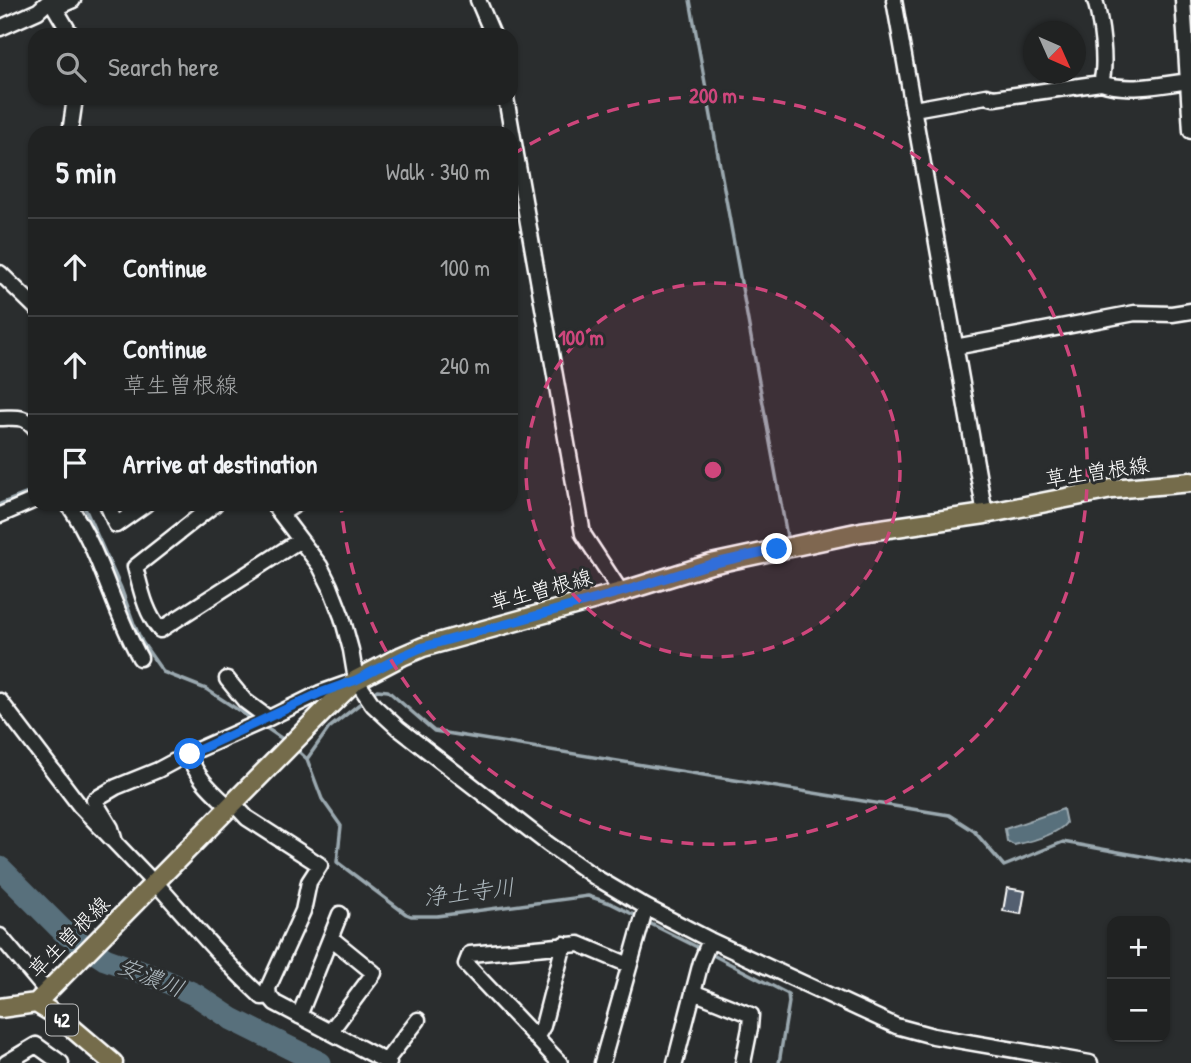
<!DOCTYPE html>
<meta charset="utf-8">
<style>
:root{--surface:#202222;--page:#2d2f2f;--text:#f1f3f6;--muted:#a2a4a5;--line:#3d3f40}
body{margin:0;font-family:"Patrick Hand","Klee One",sans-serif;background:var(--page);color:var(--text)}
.controls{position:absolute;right:21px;bottom:21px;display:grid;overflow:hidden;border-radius:14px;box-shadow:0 2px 5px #0004}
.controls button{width:63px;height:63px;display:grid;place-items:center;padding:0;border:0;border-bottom:2px solid var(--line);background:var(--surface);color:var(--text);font:35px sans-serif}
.compass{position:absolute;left:1023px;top:21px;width:63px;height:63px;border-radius:50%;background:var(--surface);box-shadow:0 2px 5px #0004;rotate:135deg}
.stop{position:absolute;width:21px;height:21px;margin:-16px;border:5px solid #1a73e8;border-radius:50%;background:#fff}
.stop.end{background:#1a73e8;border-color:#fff;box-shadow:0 2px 7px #0008}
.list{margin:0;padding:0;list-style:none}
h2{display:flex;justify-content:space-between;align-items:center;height:91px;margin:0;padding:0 28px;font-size:30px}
h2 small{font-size:23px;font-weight:400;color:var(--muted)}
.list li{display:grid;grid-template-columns:46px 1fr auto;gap:21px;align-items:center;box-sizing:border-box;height:98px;padding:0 28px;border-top:2px solid var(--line)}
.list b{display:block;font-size:26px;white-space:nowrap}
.list p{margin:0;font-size:23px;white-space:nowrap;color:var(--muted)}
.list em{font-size:23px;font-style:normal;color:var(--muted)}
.icon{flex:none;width:38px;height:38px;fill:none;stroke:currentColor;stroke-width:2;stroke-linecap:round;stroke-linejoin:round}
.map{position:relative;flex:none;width:1191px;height:1063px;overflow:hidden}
.search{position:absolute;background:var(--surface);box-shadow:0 2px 5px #0004;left:28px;top:28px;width:490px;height:77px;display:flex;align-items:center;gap:18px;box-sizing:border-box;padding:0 24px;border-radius:21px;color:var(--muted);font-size:26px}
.panel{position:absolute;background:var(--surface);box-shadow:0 2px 5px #0004;left:28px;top:126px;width:490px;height:385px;border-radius:21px}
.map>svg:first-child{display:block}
.water{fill:#596f7b;stroke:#9ba9b0;stroke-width:2}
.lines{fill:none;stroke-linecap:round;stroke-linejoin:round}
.stream{stroke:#9ba9b0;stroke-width:3.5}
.river{stroke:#596f7b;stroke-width:23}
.building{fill:#535f6f;stroke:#fff;stroke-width:2}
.minor-casing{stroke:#fff;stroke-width:19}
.major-casing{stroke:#fff;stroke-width:23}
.minor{stroke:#2a2d2e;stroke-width:14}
.major{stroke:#746c4b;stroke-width:18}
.route{stroke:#1a73e8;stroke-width:9}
.ring{fill:none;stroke:#ce467c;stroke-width:3.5;stroke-dasharray:12 9}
.labels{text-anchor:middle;stroke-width:6;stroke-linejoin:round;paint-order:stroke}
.shield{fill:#2a2d2e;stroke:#bfc0c0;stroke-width:2}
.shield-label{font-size:19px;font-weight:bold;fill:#fff}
.street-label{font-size:21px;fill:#fff;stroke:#2a2d2e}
.water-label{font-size:23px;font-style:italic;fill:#acb7bd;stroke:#2a2d2e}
.centre{fill:#ce467c;stroke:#2a2d2e;stroke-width:3.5}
.ring-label{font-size:21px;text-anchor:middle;font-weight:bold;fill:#ce467c;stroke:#2a2d2e;stroke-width:6;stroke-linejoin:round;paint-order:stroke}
</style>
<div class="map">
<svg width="1191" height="1063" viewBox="0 0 1191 1063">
<rect width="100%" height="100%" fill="#2a2d2e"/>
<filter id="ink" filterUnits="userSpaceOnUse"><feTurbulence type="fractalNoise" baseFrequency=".0143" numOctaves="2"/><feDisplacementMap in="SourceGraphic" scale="14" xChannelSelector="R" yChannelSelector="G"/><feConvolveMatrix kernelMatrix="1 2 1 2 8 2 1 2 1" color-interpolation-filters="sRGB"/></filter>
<g filter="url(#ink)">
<path class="water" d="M1063,809l3,14c-9,12 -38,19 -52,22l-7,-4 -2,-12z"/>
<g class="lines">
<path class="stream" d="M690,0l98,542
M0,504l35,-14
M83,504l38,84 13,36 8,18 21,30 43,17 49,32
M372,694l5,-4 11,1 46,40 515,84 25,16 30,35 59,-24 128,23
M262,725l25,17
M296,749l11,10 15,40 19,27 -4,36 69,52 5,2h26l151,-20 22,7 30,15
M307,759l22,-31 37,-29
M647,922l56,28
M709,953l79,41 1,8 -10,61"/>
<path class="river" d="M0,868l65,65 40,26 58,21 33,15 36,24 88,44"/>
</g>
<path class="building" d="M1007,888l18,3 -4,23 -18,-3z"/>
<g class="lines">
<defs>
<path id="minor" d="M53,0l2,8 16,27
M478,0l15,35
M894,0l91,514
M1095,0c6,21 12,63 6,83
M1183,0l8,131
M55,8l18,-8
M0,28l38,-17 9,-8
M506,98l77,436 38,58
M914,109l72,-13 8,2 107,-15c26,9 61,2 87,-2
M70,133l5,-35
M0,273l35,34
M955,347l180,-34 37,1 19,-3
M0,418c16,0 24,-3 35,10
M68,504c33,47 44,105 72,154
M107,504l9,21 30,-21
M215,504l-80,63c6,22 10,45 25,63l140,-90
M273,504l47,62 10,20 12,31 9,33 5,30 17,25 25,23 150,116 47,33 51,30 64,33 186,86 37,10 157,27
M281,514l15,-10
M0,515l35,-15
M227,679l18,22 23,17
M0,701l80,105 74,77
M188,755c11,25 22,34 41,52
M233,803l14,15 73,47 -11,17 -6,29 -35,77 1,8 6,7 114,60
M115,842l-4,-14 -17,-28 22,-13 42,-17 28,-15 81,-36 53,-26 31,-11
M155,882c35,39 68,79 107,115l7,-1
M0,936l47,56
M693,992l58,23 -1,13 -7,35
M299,1016l41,-102
M330,1032l44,-59 -43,-35
M536,1038l7,-12 21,-82
M386,1061l32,-41
M6,1063l30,-18 25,18
M560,1063l-94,-99 4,-10 109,-10 50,21
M602,1063l44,-156
M675,1063l26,-101 9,-22"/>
<path id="major" d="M36,1003l290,-294 30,-29 46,-24 21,-9 198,-55 90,-28 150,-32 124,-18 127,-25 79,-7
M0,1008l36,-5 23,14 54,46"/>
</defs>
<use href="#minor" class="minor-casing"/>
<use href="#major" class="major-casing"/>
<use href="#minor" class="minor"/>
<use href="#major" class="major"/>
</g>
</g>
<g class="lines" filter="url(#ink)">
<path class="route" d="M190,754l130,-61 36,-13 46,-24 21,-9 198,-55 90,-28 66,-15"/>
</g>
<circle cx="713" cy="470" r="187" fill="#ce467c" fill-opacity=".12"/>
<g class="ring">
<circle cx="713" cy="470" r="187"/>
<path d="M512 155A374 374 0 1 1 341 506"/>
</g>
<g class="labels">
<rect class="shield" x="46" y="1004.5" width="32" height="31" rx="5"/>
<g class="shield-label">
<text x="62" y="1027">42</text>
</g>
<g class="street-label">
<text transform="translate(1097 472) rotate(-8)" y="7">草生曽根線</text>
<text transform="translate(541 590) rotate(-15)" y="7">草生曽根線</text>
<text transform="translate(69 937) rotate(-45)" y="7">草生曽根線</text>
</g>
<g class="water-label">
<text transform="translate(469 892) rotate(-7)" y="8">浄土寺川</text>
<text transform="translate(151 977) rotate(22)" y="8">安濃川</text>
</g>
</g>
<circle cx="713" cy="470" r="10" class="centre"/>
<g class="ring-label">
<text x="713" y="103">200 m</text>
<text x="581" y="345">100 m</text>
</g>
</svg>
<div class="controls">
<button>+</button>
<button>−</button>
</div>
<svg class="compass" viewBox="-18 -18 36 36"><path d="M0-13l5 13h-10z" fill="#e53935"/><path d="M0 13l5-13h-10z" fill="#a2a4a5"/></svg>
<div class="stop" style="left:190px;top:754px"></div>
<div class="stop end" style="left:777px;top:549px"></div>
<div class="search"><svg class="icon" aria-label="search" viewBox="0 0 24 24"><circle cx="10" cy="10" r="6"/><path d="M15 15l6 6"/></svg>Search here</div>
<section class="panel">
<h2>5 min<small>Walk · 340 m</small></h2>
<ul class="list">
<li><svg class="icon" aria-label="ahead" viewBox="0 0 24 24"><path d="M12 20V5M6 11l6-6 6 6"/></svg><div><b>Continue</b></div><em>100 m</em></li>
<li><svg class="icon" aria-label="ahead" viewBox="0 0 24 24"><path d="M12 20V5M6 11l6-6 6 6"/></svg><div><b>Continue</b><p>草生曽根線</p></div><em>240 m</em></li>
<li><svg class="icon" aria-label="arrive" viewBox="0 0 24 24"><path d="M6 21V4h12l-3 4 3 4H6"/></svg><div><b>Arrive at destination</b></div></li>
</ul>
</section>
</div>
